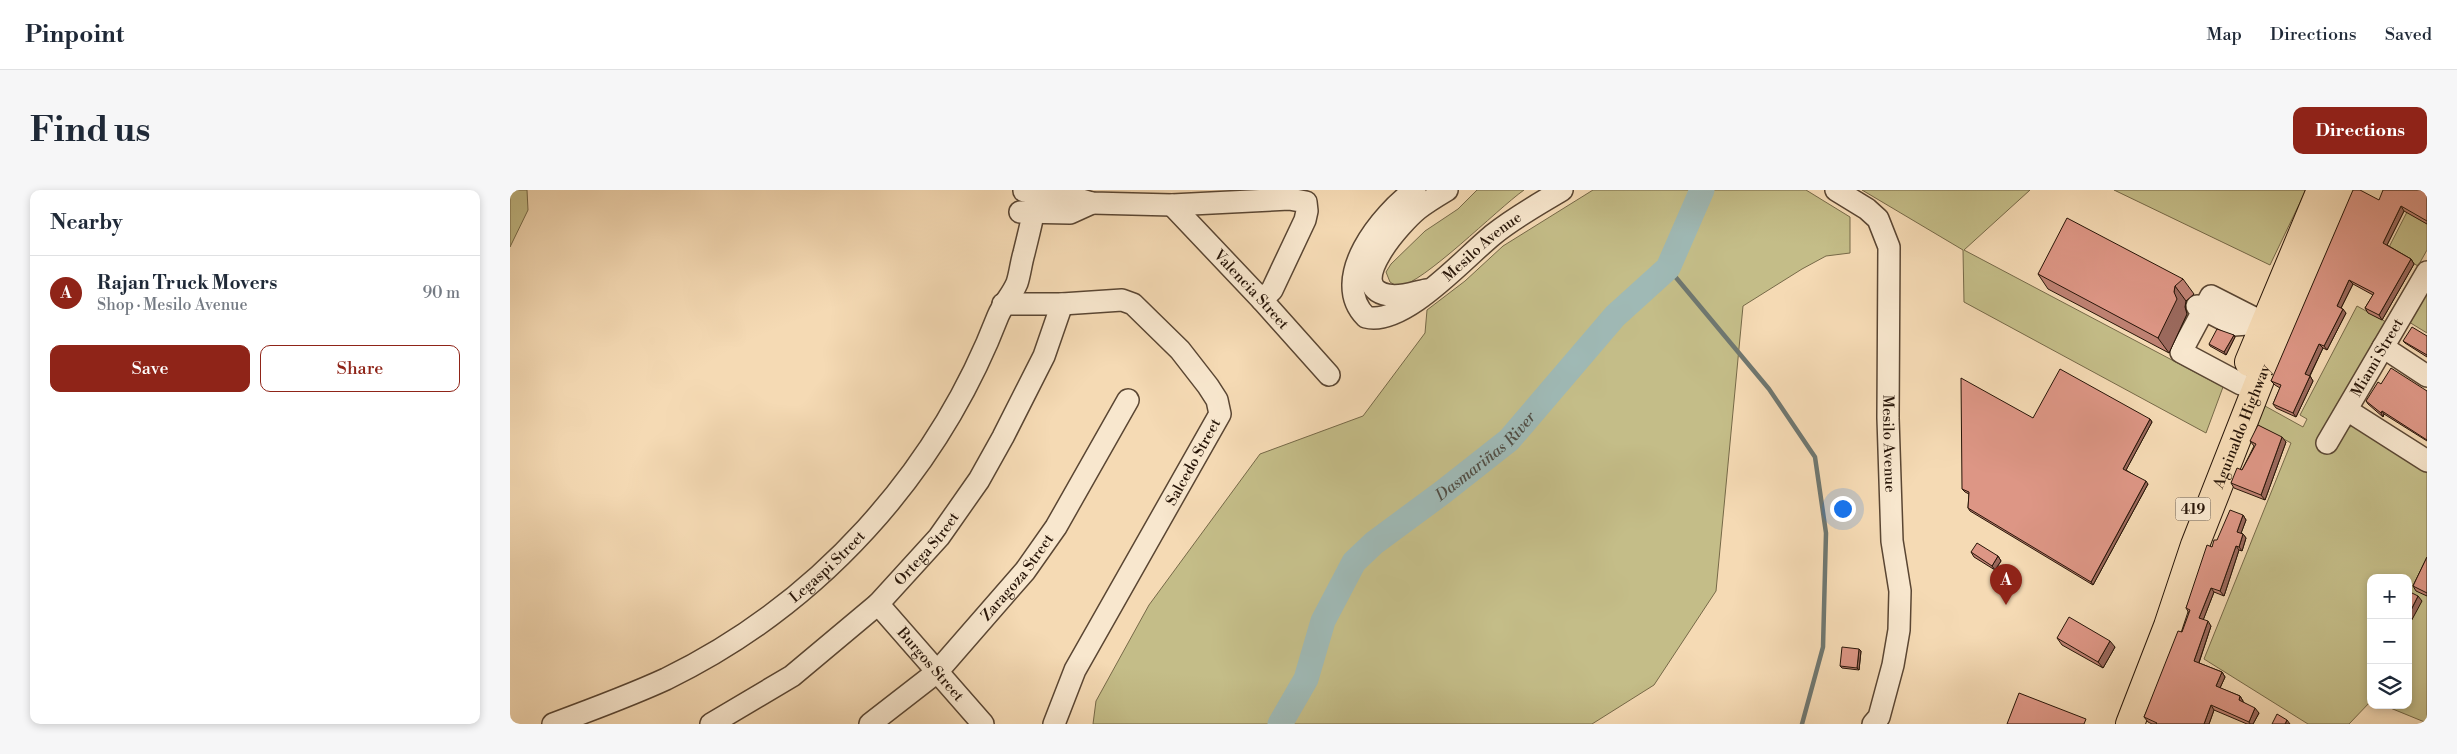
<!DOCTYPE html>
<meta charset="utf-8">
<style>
:root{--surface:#fff;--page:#f6f6f7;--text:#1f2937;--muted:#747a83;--line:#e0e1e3;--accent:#8f2418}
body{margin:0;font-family:"Libre Bodoni",serif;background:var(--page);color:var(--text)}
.controls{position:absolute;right:15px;bottom:15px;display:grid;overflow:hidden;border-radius:10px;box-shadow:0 2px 8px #0003}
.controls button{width:45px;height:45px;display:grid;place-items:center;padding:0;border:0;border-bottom:1px solid var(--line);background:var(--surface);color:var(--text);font:25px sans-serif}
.you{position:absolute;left:1332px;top:318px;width:18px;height:18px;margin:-12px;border:4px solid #fff;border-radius:50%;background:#1a73e8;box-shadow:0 0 0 8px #1a73e833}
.badge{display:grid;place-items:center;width:32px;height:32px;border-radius:50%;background:var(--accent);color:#fff;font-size:16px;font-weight:700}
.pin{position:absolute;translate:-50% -41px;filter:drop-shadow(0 1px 2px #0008)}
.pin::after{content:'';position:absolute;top:26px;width:18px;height:15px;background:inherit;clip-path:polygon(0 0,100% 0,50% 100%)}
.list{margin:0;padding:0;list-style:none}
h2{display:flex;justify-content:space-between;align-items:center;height:65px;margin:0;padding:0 20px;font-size:21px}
h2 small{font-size:16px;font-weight:400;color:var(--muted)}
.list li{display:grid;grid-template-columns:32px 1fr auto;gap:15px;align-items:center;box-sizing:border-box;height:75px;padding:0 20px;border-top:1px solid var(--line)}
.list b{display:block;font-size:19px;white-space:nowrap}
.list p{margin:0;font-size:16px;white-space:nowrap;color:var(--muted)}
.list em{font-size:16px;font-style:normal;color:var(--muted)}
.actions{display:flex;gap:10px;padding:15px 20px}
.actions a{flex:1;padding:11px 0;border:1px solid var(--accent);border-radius:10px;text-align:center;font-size:18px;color:var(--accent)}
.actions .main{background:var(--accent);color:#fff}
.icon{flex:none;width:28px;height:28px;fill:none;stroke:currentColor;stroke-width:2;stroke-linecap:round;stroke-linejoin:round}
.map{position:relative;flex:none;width:1917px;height:534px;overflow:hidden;border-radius:10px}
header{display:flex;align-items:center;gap:30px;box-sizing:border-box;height:70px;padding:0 25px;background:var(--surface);border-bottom:1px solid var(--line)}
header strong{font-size:24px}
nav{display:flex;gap:28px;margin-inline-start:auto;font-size:18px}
.intro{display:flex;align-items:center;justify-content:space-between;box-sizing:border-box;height:120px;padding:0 30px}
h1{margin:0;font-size:35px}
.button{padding:12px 22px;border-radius:10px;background:var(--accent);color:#fff;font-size:18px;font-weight:700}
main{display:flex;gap:30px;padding:0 30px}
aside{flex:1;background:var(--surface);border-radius:10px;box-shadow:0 2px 8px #0003}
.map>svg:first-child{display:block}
.green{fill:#c4bd88;stroke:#766948}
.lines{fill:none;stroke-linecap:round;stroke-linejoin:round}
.stream{stroke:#6f7770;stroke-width:4.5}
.river{stroke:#9fb9b5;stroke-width:25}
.minor-casing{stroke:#5a4633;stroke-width:24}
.major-casing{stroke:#271508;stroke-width:30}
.minor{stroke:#f8e7ce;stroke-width:21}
.major{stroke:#f5dab4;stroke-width:28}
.wall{fill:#be8172;stroke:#271508}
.shaded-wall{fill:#9b695d;stroke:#271508}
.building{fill:#dd9685;stroke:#271508}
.labels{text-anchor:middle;stroke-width:4;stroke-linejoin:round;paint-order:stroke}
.shield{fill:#f8e7ce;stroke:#665443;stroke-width:1}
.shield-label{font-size:14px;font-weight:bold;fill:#271508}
.street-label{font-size:15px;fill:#271508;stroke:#f8e7ce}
.water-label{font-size:16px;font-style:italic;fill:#514e45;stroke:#f8e7ce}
</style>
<header>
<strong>Pinpoint</strong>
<nav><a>Map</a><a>Directions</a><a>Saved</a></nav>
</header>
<div class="intro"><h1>Find us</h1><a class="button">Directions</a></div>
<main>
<aside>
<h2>Nearby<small></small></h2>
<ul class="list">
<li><span class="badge">A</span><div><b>Rajan Truck Movers</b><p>Shop · Mesilo Avenue</p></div><em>90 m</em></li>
</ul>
<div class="actions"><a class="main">Save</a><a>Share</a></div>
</aside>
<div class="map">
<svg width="1917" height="534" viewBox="0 0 1917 534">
<rect width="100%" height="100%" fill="#f5dab4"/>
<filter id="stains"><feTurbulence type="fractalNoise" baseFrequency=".004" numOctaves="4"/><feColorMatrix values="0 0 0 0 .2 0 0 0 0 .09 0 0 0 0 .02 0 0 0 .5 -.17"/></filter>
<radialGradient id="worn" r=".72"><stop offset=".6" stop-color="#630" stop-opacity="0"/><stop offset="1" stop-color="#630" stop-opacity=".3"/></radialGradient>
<path class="green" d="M0,0h17l1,20 -18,37z
M967,0h47c-28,20 -100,93 -126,97l-8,-5 -4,-10 5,-8 34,-33 33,-22z
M1083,0h213l44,27v36l-24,3 -24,13 -59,37 -27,285 -62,94 -62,39h-499l3,-23 53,-96 111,-151 103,-38 62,-83 2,-23 38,-29 38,-35z
M1352,0h168l-66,60 259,137 -17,46 -242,-131 -1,-52z
M1604,0h192l-36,75z
M1897,22l20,12v26l-9,16 -30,-17z
M1917,100v43l-18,-11z
M1847,116l29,16 -40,107 8,-4 73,48v250l-44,-18h25v-127h-37v123l-22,23h-41l-104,-65 87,-216 -35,-19 9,-18 38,21 4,-8 -7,-4z"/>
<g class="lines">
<path class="stream" d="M1158,78l101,121 46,68 11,76 -3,114 -21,77"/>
<path class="river" id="s1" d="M770,534l26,-45 17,-58 31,-59 20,-19 69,-51 66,-52 106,-124 53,-48 34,-78"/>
<defs>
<g id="minor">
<path id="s2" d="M905,0c-33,23 -87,89 -49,127 38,10 99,-60 128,-83 21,-17 45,-30 68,-44"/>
<path id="s3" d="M1326,0l31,19 11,10 11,28 -1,171 4,123 8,50 -1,39 -6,35 -14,52 -6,7"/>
<path d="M514,1l47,6 21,6 80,2 117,-6 17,3 1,9 -2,9 -33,70 -10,10"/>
<path id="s4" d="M662,15l90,95 67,75"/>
<path d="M510,22l50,1 22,-10"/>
<path d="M916,100c-11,2 -26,8 -38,5 -46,-8 15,-74 30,-86 9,-7 19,-13 29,-19"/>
<path d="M493,114h59l60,-4 11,4 47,46 28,36 9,14 3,14 -145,256 -21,54"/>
<path d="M1687,116l37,19 28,-2"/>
<path d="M1873,157l44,29"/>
<path d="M1731,194l-60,-32 30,-56 53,27"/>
<path d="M1837,220l80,51"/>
<path id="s5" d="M1817,253l100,-171"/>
<path id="s6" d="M368,414l105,120"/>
<path id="s7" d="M43,534c38,-14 76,-28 113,-45 152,-74 271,-205 332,-363 5,-12 14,-21 19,-33 3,-9 4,-20 7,-30 5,-21 11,-42 13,-63"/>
<path id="s8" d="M201,534l81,-48 86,-72 61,-67 40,-57 24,-43 41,-81 18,-52"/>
<path id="s9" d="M360,534l67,-52 88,-101 31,-44 72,-127"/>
</g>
<g id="major">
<path d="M1739,172l72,-172"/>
<path id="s10" d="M1620,534l38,-98 27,-81 68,-173 79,-182"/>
</g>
</defs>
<use href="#minor" class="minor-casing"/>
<use href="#major" class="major-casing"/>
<use href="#minor" class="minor"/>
<use href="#major" class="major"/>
</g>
<path class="wall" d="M1917,0v34l-23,-13 -17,34 24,14 3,5 -32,56 -14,-7 -3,-5 8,-13 -20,-11 -12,24 5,5 -19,37 -4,-2 -13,28 3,5 -17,36 -20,-9 -3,-4 7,-16 -5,-3 -4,-4 108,-181z
M1528,84l145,5 11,15 -8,7 -1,6 2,7 -18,39 -121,-64z
M1724,145l1,2 -9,18 -16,-9 -1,-2z
M1917,146v21l-22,-14 -2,-2z
M1871,194l46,7v50l-43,-27 -1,3 -15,-13 -2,-3z
M1523,228l117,1 2,3 -26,48 22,14 -55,101 -123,-74 -2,-3 1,-14 -4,-2 -3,-3z
M1740,251l36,1 -21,58 -31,-12 -3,-5 11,-13 12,-24z
M1733,325l3,5 -5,13 2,1 3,4 -4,13 -3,-1 -15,46 -10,-4 -11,28 8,6 -12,37 23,9 3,5 -5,11 20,8 3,5v1l16,11 -6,11h-6l-33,-14 -5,14h-57l-4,-2 -4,-5 38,-85 7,-19 -3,-5 26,-61 5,-7z
M1461,362l27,4 3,5 -6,9 -21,-13z
M1917,367v39l-11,-5 -3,-5z
M1547,448l58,9 -12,21 -41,-23z
M1351,461l-2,19 -17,-2 -2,-2z"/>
<path class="shaded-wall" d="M1891,16l3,5 -18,36 -3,-4z
M1901,69l3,5 -32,56 -3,-5z
M1839,90l4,4 -13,26 -3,-4z
M1665,96l11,15 -1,6 2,7 -18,39 -11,-15 16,-46z
M1833,119l3,4 -19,37 -3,-4z
M1724,145l1,2 -9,18 -2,-3z
M1809,154l4,4 -15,31 -3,-5z
M1800,186l3,5 -17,36 -3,-4z
M1872,221l2,3 -1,3 -2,-4z
M1640,229l2,3 -27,50 -2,-3z
M1772,247l4,5 -21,58 -4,-5z
M1636,291l2,3 -55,101 -2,-3z
M1733,325l3,5 -6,16 -3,-4z
M1733,344l3,4 -4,13 -3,-4z
M1726,356l3,4 -15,46 -4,-5z
M1488,366l3,5 -6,9 -3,-4z
M1701,398l3,4 -12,31 -3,-5z
M1908,406l4,5 -14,26v-11z
M1698,431l3,5 -13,39 -4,-4z
M1600,451l5,6 -12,21 -5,-6z
M1349,459l2,2 -2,19 -2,-2z
M1712,482l3,5 -6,13 -3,-4z
M1730,506l3,5 -1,3 -3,-4z
M1701,515l3,5 -5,14h-5z
M1745,518l4,5 -6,11h-3l-1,-2z
M1777,530l3,4h-5z"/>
<path class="building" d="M1843,0h7l19,10 4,-10h44v31l-26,-15 -18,37 28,16 -32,56 -14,-7 9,-15 -25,-13 -12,26 6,3 -19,37 -5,-2 -14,30 5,2 -17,37 -20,-9 8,-19 -10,-4z
M1557,28l116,61 -8,7 -1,6 3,7 -19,39 -120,-64z
M1902,137l15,9v19l-24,-14z
M1707,139l17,6 -10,17 -15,-8z
M1881,178l36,23v49l-45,-29 -1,2 -15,-12 12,-19 3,2z
M1550,179l90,50 -27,50 23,12 -55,101 -123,-74 1,-16 -7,-3 -1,-111 72,40z
M1748,235l24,12 -21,58 -30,-12 6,-15 5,2 14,-26 -6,-3z
M1720,320l13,5 -6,17 6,2 -4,13 -3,-1 -16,45 -9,-3 -12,30 9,3 -14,40 28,11 -6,14 24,10 -1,4 16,8 -6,14 -38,-17 -7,19h-48l1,-1 -13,-6 34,-86 4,1 8,-22 -4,-2 21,-63 5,2 2,-7h3z
M1467,353l21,13 -6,10 -21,-14z
M1917,367v36l-14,-7z
M1898,401l10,5 -10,20z
M1559,427l41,24 -12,21 -41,-24z
M1332,457l17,2 -2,19 -17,-2z
M1509,503l67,26 -2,5h-77z
M1767,524l10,6 -2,4h-13z"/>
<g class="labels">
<rect class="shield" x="1665.5" y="307.5" width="35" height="23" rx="4"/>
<g class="shield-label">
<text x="1683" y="324">419</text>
</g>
<g class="street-label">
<text dy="5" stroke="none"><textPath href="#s2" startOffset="292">Mesilo Avenue</textPath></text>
<text dy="5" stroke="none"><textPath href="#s4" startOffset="116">Valencia Street</textPath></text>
<text dy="5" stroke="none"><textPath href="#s5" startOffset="99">Miami Street</textPath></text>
<text dy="5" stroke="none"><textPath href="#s10" startOffset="318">Aguinaldo Highway</textPath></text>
<text dy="5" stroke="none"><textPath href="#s3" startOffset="278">Mesilo Avenue</textPath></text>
<text transform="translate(683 272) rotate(-61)" y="5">Salcedo Street</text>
<text dy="5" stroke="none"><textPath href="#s8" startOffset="280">Ortega Street</textPath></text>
<text dy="5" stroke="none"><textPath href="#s7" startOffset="319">Legaspi Street</textPath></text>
<text dy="5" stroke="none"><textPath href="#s9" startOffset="209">Zaragoza Street</textPath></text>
<text dy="5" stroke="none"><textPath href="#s6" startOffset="80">Burgos Street</textPath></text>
</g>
<g class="water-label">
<text dy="6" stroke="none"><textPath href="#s1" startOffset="348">Dasmariñas River</textPath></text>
</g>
</g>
<rect width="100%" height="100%" filter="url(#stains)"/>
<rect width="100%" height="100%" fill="url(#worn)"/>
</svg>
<div class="controls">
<button>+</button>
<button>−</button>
<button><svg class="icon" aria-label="layers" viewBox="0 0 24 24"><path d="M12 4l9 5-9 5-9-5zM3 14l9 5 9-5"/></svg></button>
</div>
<div class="you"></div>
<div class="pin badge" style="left:1496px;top:415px">A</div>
</div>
</main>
